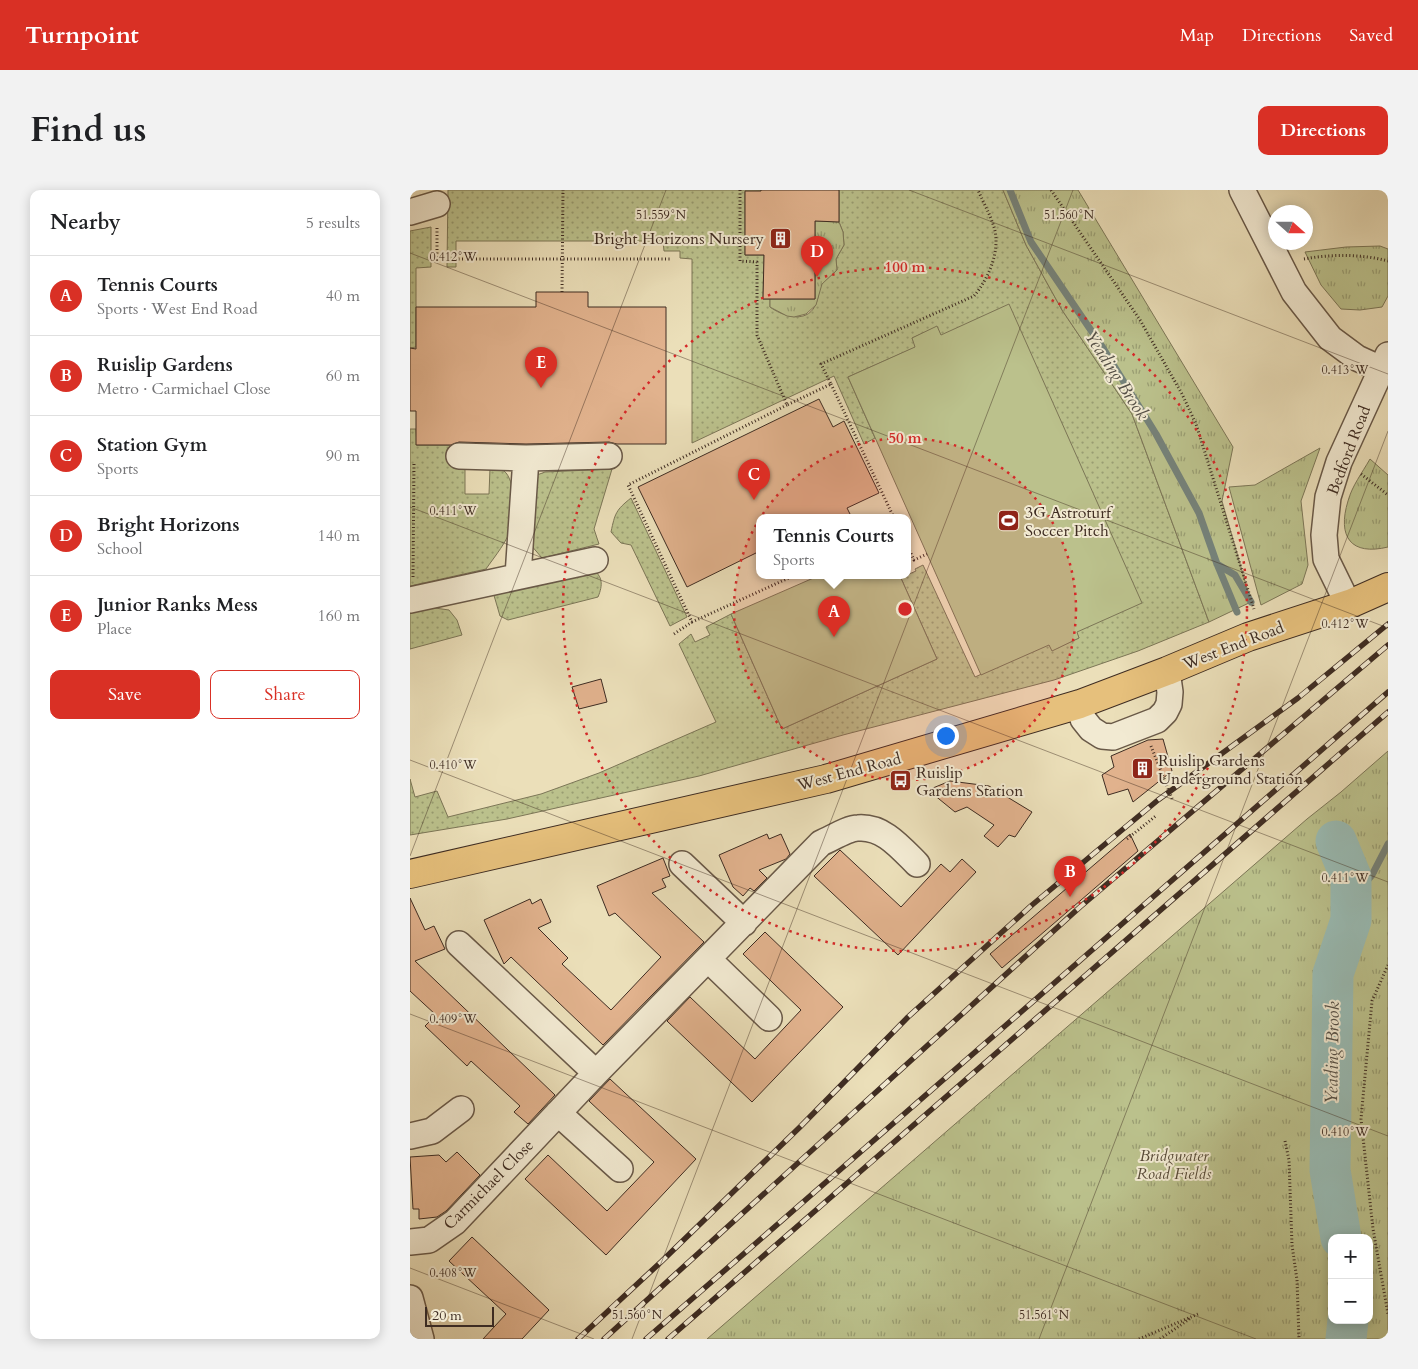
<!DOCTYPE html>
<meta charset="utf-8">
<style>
:root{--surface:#fff;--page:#f2f2f2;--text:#202124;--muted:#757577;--line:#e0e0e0;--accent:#d93025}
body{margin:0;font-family:Cardo,serif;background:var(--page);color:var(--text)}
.controls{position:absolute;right:15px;bottom:15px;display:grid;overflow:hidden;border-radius:10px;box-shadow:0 2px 12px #0003}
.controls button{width:45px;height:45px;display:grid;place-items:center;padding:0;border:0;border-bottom:1px solid var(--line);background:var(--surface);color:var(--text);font:25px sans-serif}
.compass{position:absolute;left:858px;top:15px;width:45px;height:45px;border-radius:50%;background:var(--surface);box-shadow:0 2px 12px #0003;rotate:111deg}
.scale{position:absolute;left:15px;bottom:12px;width:69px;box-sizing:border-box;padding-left:5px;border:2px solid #3e2c22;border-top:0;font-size:14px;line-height:18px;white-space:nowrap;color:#3e2c22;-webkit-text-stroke:4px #f2ead2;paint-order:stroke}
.you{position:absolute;left:535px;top:545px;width:18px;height:18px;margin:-12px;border:4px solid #fff;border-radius:50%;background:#1a73e8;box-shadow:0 0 0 8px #1a73e833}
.badge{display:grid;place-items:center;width:32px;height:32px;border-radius:50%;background:var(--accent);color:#fff;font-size:16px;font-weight:700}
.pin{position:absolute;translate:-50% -41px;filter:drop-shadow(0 1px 2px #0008)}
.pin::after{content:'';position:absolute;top:26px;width:18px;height:15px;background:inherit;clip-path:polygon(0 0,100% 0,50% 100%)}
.popup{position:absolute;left:346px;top:324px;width:155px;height:65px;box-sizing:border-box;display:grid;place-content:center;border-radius:10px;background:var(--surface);filter:drop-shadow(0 1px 4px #0005);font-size:16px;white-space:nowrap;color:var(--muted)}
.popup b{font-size:19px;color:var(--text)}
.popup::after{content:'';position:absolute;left:50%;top:100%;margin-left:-10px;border:10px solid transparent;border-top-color:var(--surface)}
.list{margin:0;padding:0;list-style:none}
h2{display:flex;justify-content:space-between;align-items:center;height:65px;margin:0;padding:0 20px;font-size:21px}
h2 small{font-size:16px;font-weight:400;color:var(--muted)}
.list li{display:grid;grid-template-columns:32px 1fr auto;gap:15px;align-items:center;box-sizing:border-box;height:80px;padding:0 20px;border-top:1px solid var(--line)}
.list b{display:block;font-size:19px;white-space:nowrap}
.list p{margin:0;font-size:16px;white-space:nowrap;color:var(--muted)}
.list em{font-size:16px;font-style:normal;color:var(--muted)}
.actions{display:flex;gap:10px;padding:15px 20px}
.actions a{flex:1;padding:11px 0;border:1px solid var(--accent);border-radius:10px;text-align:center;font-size:18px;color:var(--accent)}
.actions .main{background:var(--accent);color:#fff}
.map{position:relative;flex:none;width:978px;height:1149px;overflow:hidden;border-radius:10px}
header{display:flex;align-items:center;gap:30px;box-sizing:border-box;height:70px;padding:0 25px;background:var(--accent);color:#fff}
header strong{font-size:24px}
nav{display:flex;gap:28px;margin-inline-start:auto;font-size:18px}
.intro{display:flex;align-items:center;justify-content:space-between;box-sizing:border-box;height:120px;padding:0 30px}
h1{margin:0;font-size:35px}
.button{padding:12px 22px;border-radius:10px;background:var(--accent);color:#fff;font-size:18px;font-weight:700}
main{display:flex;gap:30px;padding:0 30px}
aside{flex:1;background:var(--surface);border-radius:10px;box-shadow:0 2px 12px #0003}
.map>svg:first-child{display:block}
.grass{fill:url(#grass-dots);stroke:#7c7657}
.park{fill:url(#park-tufts);stroke:#7c7657;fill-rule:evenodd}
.pitch{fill:#bbc18c;stroke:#7c7657}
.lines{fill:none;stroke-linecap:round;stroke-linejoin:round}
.stream{stroke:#75827a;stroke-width:7}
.river{stroke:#99bcb5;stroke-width:41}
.building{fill:#e1b28d;stroke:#3e2c22}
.minor-casing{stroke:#695948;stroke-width:28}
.major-casing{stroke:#3e2c22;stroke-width:30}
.path{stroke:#3e2c22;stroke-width:3;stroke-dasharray:1 2.5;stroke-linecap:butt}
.minor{stroke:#f2ead2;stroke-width:25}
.major{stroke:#e6c07c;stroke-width:28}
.rail-casing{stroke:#3e2c22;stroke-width:5.5}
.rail{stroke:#f2ead2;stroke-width:4;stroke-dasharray:11;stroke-linecap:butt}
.ticks{fill:none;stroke:#3e2c22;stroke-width:1;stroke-opacity:0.45}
.ring{fill:none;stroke:#d62828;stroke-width:2.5;stroke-dasharray:2.5 5}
.labels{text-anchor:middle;stroke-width:4;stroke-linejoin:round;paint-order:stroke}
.poi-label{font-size:16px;fill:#3e2c22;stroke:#f2ead2;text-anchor:start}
.street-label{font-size:16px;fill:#3e2c22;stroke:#f2ead2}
.park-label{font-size:16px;font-style:italic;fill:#574a37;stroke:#f2ead2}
.water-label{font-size:18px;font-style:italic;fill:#555047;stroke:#f2ead2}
.ticks-label{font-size:12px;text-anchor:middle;fill:#3e2c22;stroke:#f2ead2;stroke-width:4;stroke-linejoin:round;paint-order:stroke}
.centre{fill:#d62828;stroke:#f2ead2;stroke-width:2.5}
.ring-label{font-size:15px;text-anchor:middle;font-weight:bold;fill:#d62828;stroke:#f2ead2;stroke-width:4;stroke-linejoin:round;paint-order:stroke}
</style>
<header>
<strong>Turnpoint</strong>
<nav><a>Map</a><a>Directions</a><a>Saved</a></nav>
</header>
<div class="intro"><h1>Find us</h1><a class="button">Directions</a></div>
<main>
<aside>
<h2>Nearby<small>5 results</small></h2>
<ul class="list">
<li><span class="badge">A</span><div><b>Tennis Courts</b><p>Sports · West End Road</p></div><em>40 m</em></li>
<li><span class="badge">B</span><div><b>Ruislip Gardens</b><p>Metro · Carmichael Close</p></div><em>60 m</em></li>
<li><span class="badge">C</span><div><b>Station Gym</b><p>Sports</p></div><em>90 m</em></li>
<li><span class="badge">D</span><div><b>Bright Horizons</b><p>School</p></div><em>140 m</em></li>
<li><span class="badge">E</span><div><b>Junior Ranks Mess</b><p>Place</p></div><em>160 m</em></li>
</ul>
<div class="actions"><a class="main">Save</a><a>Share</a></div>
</aside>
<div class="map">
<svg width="978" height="1149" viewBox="0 0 978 1149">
<defs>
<pattern id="grass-dots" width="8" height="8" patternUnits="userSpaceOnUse" patternTransform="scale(1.25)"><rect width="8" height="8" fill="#bbc18c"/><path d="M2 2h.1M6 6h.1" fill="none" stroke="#999d72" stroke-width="1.8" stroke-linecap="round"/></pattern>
<pattern id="park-tufts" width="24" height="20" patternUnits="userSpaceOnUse" patternTransform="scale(1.25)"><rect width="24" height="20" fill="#bbc18c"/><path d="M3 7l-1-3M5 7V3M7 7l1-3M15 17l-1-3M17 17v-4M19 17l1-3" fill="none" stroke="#999d72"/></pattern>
</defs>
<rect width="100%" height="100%" fill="#ebdfb9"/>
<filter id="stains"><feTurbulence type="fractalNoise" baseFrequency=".004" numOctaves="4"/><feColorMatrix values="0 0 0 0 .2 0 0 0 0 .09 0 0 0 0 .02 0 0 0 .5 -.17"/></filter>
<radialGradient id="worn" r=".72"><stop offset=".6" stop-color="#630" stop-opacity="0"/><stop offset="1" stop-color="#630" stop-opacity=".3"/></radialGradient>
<path class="grass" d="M38,0h313v1l-16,1v63h19l-1,44h7v8c12,9 36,17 45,-1 4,-7 3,-17 7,-23 4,-5 11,-8 15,-13l-1,-11 8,-14 -1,-13 -4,-10v-32h164l23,55 36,65 70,104 77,208 -71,29 -84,29 -211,55 -144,41 -192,43 -97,16v-56l5,18 22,-6 11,26 93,-23 58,-21 117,-51 -37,-78 12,-10 4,8 15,-7 -4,-8 25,-13 51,115 155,-70 -37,-83h8v-4l1,2 7,-3 -1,-2 8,-4 52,112 74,-33 3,6 27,-12 -142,-311 -25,11 4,9 -68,30 27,61 -11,6 -30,-68 -142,67v-184l-12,-1v-7h-16l-1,-10h-207v26h-9z
M21,37v40l-15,1v79l-6,1v-117z
M0,239h6l1,16h37v23h11v26h24l1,-26c4,1 11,1 14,3 11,8 12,44 8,55 -5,16 -17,30 -26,43l-76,17z
M202,279l-18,60 5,15 -57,14 -12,-14 4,-63 3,-6 8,-3z
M221,308l56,119 -17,9 -39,-81 -10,-2 -10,-11c4,-19 5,-22 20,-34z
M182,379c11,7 11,16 6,28l-90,23 -8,-4 -7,-24z
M18,417l21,3 8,10 5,15 -52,14v-38z"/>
<path class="park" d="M593,0h75l155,257 -11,54 29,101 -42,20 -77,-208 -70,-104 -36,-65z
M405,31l24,1 4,10 1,13 -8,14 1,11 -15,14 -6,21 -10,9 -12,3 -7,-1 -17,-9v-8h45z
M970,56l8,3v47l-6,11 -22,3 -19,-1 -20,-24 -16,-33 41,-5z
M910,258l-19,53 7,64 -6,19 -41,21 -32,-118 26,-2z
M960,269l18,16v72c-37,9 -51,-10 -40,-46 4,-15 14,-28 22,-42z
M978,561v588h-681l600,-520 34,-27zM922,1048h37v82h-37z"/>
<path class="pitch" d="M599,114l133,299 -65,29 2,6 -27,13 -3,-6 -68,30 -133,-298 67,-30 -3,-9 25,-12 4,9z
M408,386h82l37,83 -155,70 -51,-115z"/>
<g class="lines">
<path class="stream" d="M600,0l21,52 72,106 53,86 43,79 18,51 20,48
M807,374l18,11 16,27
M941,710l21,-25 16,-31"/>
<path class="river" d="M926,651l15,36v43l-18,54 -3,196 11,68
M936,1149l2,-19"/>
</g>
<path class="building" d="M351,0h78v32l-24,-1v78h-52l1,-44h-19v-64h16z
M126,102h52v15h78v137h-49l-8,-2 -83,2 -67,-2 -8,3h-35v-34h-6v-63l6,1v-42h120z
M409,209l14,28 11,-6 35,72 -32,15 5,10h-92v33l-73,36 -49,-100z
M191,489l6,23 -28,7 -7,-22z
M753,549l9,32 -39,31 -5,-13 -20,6 -6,-20 12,-8 -3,-11 37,-16z
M540,591l39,5 43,26 -17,25 -6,-2 -11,12 -14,-11 10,-11 -27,-18 -12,5 -27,-22z
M357,644l2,5 12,-5 9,20 -4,5 -27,11 8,8 -13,13 -4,-3 -7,8 -10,-9 -14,-32z
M720,644l8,17 -136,117 -12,-14z
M430,660l61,57 40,-43 9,8 12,-13 14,13 -78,83 -84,-79z
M253,668l7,18 -8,3 4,8 -14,6 52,49 -101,103 -92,-88 -7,7 -20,-44 46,-21 2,5 9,-5 10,23 -13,6 30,30 -6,6 49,46 50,-53 -46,-44 -6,3 -12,-30z
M0,708l15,32 9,-4 11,23 -30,12 140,134 -27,29 -14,-12 6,-6 -49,-45 -4,5 -42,-40 11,-11 -26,-24z
M355,742l78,75 -91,95 -85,-81 23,-24 65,62 46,-49 -58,-56z
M200,889l86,80 -90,96 -81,-76 23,-24 59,56 47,-49 -65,-61z
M47,962l23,23 -34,36 -9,6 -18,2v-10h-6l-3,-52 29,-2 7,7z
M62,1047l77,73 -27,29h-39l23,-25 -57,-53z"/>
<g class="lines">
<defs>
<path id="minor" d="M832,0l52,102 36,46 27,20 24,11
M0,22l27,-8
M49,266l67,2
M108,386l8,-118 83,-2
M0,410l185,-40
M938,414l-22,-45 -2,-24 4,-38 11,-35 49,-107
M670,514l3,15 8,10 11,7 11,1 44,-17 8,-8 4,-8 1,-12 -3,-21
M272,674l62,59
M49,754l137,129
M298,769l61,59
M148,923l62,56
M0,946l22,-5 29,-22
M0,1052l19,-2 26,-18 141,-149 225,-230c10,-4 27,-15 37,-15 25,-2 42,19 59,36
M0,1108l11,41"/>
<path id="major" d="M0,684l416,-95 254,-75 87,-33 81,-34 104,-34 36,-16"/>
</defs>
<use href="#minor" class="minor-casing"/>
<use href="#major" class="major-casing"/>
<path class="path" d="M330,0v71l17,1v73l30,70 44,-21 -10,-20 153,-68c15,-18 27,-46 20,-69 -4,-13 -11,-25 -16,-37
M641,0l89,130 42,74 14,30 58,185
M27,38v31h233
M894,69c27,-5 58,-5 84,2
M152,102l1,-102
M421,194l63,134
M377,215l-159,80 64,137 101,-46
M951,284l27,21
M498,357l6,13 13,-6
M3,387l1,-115
M264,444l18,-12
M741,556l22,55
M717,649l30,-24
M978,775l-16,36 -11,118 12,110 15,85
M875,951l4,19 3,85 5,35 2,59
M729,1149l59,-25
M750,1149l31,-21"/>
<use href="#minor" class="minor"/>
<use href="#major" class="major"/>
<defs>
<path id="rail" d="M168,1149l84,-78 138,-134 108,-110 124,-112 126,-105 140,-102 90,-74
M194,1149l476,-432 308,-262
M236,1149l742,-647
M258,1149l720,-627"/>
</defs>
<use href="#rail" class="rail-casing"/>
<use href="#rail" class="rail"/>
</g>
<path class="ticks" d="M499,0l479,184M0,63l978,375M0,317l978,375M0,570l978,376M0,666l256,-666M0,824l846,325M0,1078l184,71M222,1149l441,-1149M629,1149l349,-908"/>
<circle cx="495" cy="419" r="171" fill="#d62828" fill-opacity=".12"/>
<g class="ring">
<circle cx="495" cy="419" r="171"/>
<circle cx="495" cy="419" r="342"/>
</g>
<defs>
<symbol id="building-square" viewBox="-11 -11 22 22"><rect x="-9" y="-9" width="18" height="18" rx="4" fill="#8f2418" stroke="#f2ead2"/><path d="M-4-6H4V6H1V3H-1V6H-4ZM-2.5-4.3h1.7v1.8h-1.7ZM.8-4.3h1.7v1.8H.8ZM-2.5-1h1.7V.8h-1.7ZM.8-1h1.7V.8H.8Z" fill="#fff"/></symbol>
<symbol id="stadium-square" viewBox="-11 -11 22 22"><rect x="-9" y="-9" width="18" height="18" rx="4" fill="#8f2418" stroke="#f2ead2"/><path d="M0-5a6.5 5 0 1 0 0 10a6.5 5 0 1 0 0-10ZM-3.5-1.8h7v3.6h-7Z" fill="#fff"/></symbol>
<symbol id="bus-square" viewBox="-11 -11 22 22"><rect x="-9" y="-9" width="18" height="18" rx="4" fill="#8f2418" stroke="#f2ead2"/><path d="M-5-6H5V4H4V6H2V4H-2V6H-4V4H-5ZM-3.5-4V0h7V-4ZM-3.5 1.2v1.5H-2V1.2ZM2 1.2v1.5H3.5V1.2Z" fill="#fff"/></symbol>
</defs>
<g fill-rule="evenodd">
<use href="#building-square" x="358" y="36" width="25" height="25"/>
<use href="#stadium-square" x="586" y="318" width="25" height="25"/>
<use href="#building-square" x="720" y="566" width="25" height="25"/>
<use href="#bus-square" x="478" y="578" width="25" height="25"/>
</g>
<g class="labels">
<g class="poi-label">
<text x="354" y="54" text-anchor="end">Bright Horizons Nursery</text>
<text x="615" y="328">3G Astroturf<tspan x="615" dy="18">Soccer Pitch</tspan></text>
<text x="748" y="576">Ruislip Gardens<tspan x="748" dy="18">Underground Station</tspan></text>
<text x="506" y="588">Ruislip<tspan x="506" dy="18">Gardens Station</tspan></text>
</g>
<g class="street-label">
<text transform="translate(938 260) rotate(-69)" y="6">Bedford Road</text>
<text transform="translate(823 455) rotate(-21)" y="6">West End Road</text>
<text transform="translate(439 581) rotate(-15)" y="6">West End Road</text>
<text transform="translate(78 994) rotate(-45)" y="6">Carmichael Close</text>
</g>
<g class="park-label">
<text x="764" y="971">Bridgwater<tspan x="764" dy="18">Road Fields</tspan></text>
</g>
<g class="water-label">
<text transform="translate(707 185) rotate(57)" y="6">Yeading Brook</text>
<text transform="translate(922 863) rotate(-89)" y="6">Yeading Brook</text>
</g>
</g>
<g class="ticks-label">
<text x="251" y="29">51.559°N</text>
<text x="659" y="29">51.560°N</text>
<text x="43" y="71">0.412°W</text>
<text x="935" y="184">0.413°W</text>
<text x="43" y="325">0.411°W</text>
<text x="935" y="438">0.412°W</text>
<text x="43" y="579">0.410°W</text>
<text x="935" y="692">0.411°W</text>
<text x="43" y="833">0.409°W</text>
<text x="935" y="946">0.410°W</text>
<text x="43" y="1087">0.408°W</text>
<text x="227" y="1129">51.560°N</text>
<text x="634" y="1129">51.561°N</text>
</g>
<circle cx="495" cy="419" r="8" class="centre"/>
<g class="ring-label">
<text x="495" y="82">100 m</text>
<text x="495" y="253">50 m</text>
</g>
<rect width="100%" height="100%" filter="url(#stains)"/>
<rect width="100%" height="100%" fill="url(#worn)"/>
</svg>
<div class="controls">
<button>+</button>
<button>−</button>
</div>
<svg class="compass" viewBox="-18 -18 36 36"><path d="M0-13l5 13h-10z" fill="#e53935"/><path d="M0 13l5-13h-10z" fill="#757577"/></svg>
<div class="scale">20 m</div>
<div class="you"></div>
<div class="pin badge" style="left:424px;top:447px">A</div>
<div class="popup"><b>Tennis Courts</b>Sports</div>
<div class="pin badge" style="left:660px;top:707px">B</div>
<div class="pin badge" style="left:344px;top:310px">C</div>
<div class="pin badge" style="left:407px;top:87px">D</div>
<div class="pin badge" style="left:131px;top:198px">E</div>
</div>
</main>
